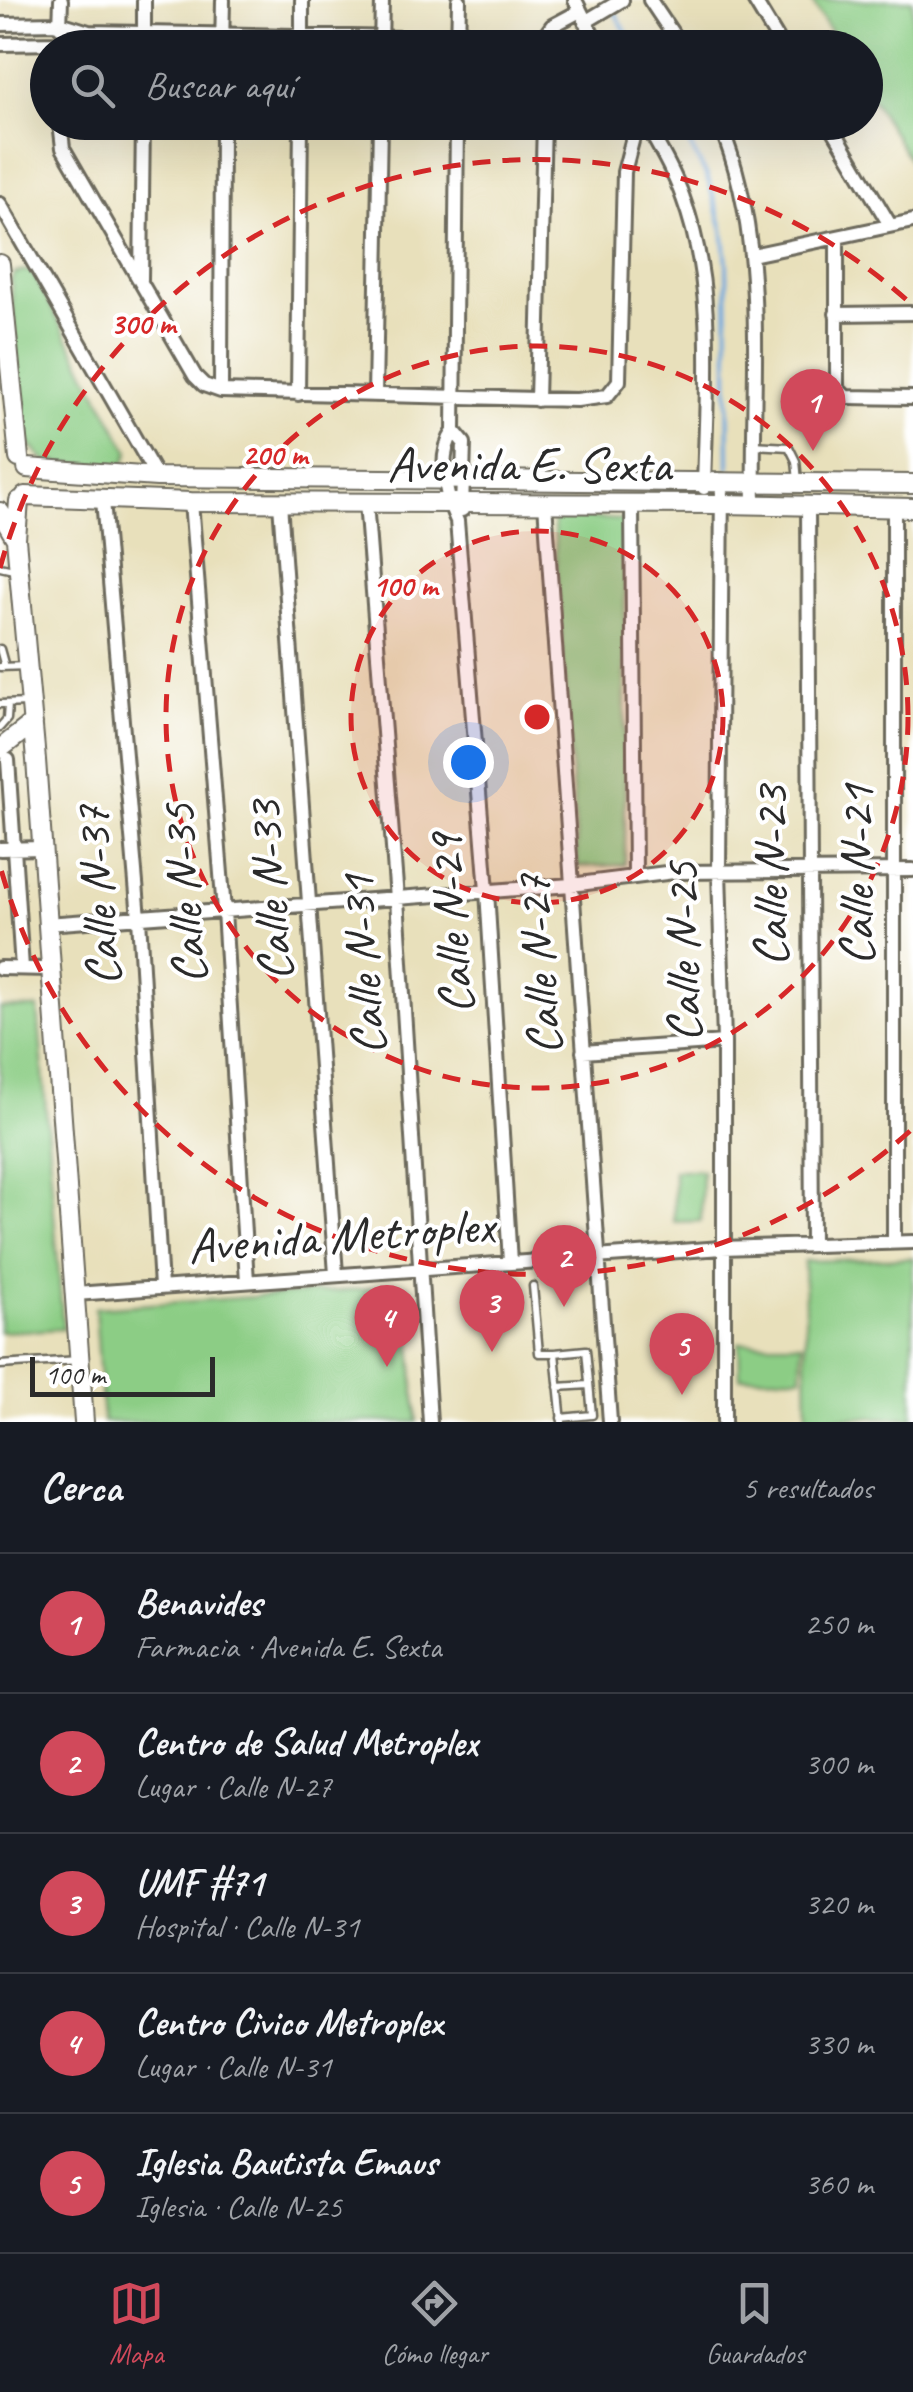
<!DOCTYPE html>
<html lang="es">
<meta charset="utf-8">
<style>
:root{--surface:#171b24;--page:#242831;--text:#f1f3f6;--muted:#9ea1a6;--line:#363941;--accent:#d1495b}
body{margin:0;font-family:Caveat,sans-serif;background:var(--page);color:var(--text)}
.scale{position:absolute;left:30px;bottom:25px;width:185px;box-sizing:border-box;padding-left:10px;border:5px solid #2b2b2b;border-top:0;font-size:28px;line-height:35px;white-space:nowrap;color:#2b2b2b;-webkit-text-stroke:8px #fff;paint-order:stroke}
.you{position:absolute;left:468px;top:762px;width:35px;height:35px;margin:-25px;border:8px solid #fff;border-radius:50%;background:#1a73e8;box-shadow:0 0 0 15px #1a73e833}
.badge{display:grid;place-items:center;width:65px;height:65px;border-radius:50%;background:var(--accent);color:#fff;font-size:32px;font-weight:700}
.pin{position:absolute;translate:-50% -82px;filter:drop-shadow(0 2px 5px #0008)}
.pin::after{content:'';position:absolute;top:52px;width:35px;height:30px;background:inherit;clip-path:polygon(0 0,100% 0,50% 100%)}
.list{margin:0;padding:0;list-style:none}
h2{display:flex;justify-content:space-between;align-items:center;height:130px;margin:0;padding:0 40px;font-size:42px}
h2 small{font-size:32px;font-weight:400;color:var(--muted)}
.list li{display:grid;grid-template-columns:65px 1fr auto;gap:30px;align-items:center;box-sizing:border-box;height:140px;padding:0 40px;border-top:2px solid var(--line)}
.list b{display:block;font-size:38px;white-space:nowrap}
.list p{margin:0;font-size:32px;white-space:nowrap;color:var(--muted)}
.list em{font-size:32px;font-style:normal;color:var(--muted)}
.icon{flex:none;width:55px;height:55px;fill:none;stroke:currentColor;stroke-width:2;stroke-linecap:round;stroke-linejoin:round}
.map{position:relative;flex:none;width:913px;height:1422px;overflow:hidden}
.search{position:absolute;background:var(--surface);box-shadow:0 10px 40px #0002;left:30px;right:30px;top:30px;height:110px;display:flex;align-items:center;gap:25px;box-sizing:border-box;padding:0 35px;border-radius:55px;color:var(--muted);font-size:38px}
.sheet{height:830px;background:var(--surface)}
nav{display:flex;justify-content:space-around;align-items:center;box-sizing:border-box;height:140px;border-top:2px solid var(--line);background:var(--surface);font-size:28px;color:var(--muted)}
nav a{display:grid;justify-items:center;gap:5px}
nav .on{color:var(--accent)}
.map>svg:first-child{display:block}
.green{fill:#8ccd85;stroke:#5c7c58;stroke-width:2.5}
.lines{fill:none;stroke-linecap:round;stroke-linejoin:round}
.stream{stroke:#6ea8de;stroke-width:4}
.lane-casing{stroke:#6d6a5d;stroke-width:11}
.street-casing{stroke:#6d6a5d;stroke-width:18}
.secondary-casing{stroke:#6d6a5d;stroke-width:22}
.lane{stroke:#fff;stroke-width:6}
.street{stroke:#fff;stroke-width:12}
.secondary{stroke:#fff;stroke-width:18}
.ring{fill:none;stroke:#d62828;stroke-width:5;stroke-dasharray:18 12}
.labels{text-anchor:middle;stroke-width:8;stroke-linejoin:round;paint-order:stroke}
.street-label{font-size:50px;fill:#2b2b2b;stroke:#fff}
.centre{fill:#d62828;stroke:#fff;stroke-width:5}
.ring-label{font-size:30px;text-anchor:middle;font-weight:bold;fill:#d62828;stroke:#fff;stroke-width:8;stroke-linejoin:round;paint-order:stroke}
</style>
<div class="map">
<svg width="913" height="1422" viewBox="0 0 913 1422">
<rect width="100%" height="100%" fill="#fff"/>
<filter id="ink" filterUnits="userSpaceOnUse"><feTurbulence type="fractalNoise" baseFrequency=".01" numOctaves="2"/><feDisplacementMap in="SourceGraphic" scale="20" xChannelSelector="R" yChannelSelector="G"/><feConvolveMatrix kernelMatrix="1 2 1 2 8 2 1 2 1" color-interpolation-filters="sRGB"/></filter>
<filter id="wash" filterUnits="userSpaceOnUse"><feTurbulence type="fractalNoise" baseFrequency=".0048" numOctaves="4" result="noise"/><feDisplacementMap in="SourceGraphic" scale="40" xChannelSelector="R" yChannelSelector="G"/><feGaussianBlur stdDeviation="2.25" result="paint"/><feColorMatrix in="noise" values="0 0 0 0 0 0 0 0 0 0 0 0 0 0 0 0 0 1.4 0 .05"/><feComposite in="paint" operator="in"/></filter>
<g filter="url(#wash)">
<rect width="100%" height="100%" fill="#e8e0bb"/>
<path class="green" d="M811,0h102v166l-47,-77v-41l-26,-1z
M23,270l9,2 97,180 -6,14 -76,-3 -20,-21 -5,-11 -11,-150 3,-7z
M553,516l72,4v345l-47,2z
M0,1008h38l25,321 -63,3z
M674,1170h28l-1,51 -27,1z
M913,1258v160l-106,-1 -3,-156z
M407,1286l10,136h-314l-8,-114z
M739,1343h63l-1,33 -61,1z"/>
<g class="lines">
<path class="stream" d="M608,0l27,48
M677,122l30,54 16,53 4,35 2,205"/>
</g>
</g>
<g filter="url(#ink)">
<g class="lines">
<defs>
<path id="lane" d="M753,445l36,2 7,14 2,20
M0,567l18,4
M0,649l5,18
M0,667l27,-1
M0,704l29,-1
M0,727l7,-8 1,-15
M533,1286l6,67h16l7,69
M555,1353l31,-3 6,65 -31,3
M0,1365l79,-5
M558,1387l31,-2"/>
<path id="street" d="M575,0l24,48
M650,0l32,48
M754,0l29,48
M585,22l37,-22
M0,24l60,-1 29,9 370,7 81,4 12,-17 28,-15
M60,27l1,-27
M0,44l60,-1 29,-11
M144,48v-48
M222,48l1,-48
M302,48v-48
M381,48l1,-48
M458,48l1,-48
M541,48l-1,-5 31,3 23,-7
M60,122l3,26 132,228 9,9 17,6 356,9 30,-4 12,-15 5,-209 13,-50
M457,122l-3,309c-17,24 -9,65 3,90l30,370 23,371
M645,122c14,25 29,50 38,76 34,91 23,195 21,290
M719,122c51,121 32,254 35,382
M829,122l61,103
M0,204l157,273
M837,238v150l9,9 67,1
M752,255l161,-34
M141,280l2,-158
M836,314l77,-1
M221,391l1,-269
M298,394l3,-272
M375,395l5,-273
M537,400l7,-278
M454,431l10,12 -2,67
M722,480l-3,390 5,172v380
M103,500l36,418 22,369
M191,502l33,409 23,370
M366,502l31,397 33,523
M280,503l56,771
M545,503l65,919
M632,504l3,371
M808,505l4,740
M894,508v734
M8,760l14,208
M0,849l42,-1
M47,924l524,-39 103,-13 239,-2
M0,968l51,1
M583,1052l141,-10
M75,1294l647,-46 191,-6"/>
<path id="secondary" d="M0,264l19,194
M27,468l130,9 756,7
M25,496l166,6 531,2 191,4
M19,501l-3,38 20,221 48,662
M0,512l16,27
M0,749l33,-26"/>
</defs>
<use href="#lane" class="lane-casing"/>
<use href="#street" class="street-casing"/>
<use href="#secondary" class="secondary-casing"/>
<use href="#lane" class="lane"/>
<use href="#street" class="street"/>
<use href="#secondary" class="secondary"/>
</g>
</g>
<circle cx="537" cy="717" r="186" fill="#d62828" fill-opacity=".12"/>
<g class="ring">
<circle cx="537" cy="717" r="186"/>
<circle cx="537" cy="717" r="371"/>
<path d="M910 1131A557 557 0 0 1 0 866M0 568A557 557 0 0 1 910 303"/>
</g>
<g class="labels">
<g class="street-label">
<text x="529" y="481">Avenida E. Sexta</text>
<text transform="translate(855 875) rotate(-90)" y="18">Calle N-21</text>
<text transform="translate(769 876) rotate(-90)" y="18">Calle N-23</text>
<text transform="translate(268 891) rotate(-94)" y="18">Calle N-33</text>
<text transform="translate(182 894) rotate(-94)" y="18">Calle N-35</text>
<text transform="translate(96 896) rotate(-94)" y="18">Calle N-37</text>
<text transform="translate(449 924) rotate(-94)" y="18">Calle N-29</text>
<text transform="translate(681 952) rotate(-91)" y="18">Calle N-25</text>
<text transform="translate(361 965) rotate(-94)" y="18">Calle N-31</text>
<text transform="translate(537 965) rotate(-94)" y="18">Calle N-27</text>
<text transform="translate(341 1234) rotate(-4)" y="18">Avenida Metroplex</text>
</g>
</g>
<circle cx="537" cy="717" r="15" class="centre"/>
<g class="ring-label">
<text x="143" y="334">300 m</text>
<text x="275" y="465">200 m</text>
<text x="405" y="596">100 m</text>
</g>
</svg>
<div class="scale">100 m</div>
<div class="you"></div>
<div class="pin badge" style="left:813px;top:451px">1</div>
<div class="pin badge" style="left:564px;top:1307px">2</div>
<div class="pin badge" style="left:492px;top:1352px">3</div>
<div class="pin badge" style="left:387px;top:1367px">4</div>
<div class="pin badge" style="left:682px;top:1395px">5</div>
<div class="search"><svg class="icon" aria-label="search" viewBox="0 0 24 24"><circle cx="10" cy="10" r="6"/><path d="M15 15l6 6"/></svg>Buscar aquí</div>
</div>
<section class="sheet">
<h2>Cerca<small>5 resultados</small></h2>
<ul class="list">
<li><span class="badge">1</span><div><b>Benavides</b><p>Farmacia · Avenida E. Sexta</p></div><em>250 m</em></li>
<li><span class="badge">2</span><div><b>Centro de Salud Metroplex</b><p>Lugar · Calle N-27</p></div><em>300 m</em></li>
<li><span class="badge">3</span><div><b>UMF #71</b><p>Hospital · Calle N-31</p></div><em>320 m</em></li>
<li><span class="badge">4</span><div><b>Centro Civico Metroplex</b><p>Lugar · Calle N-31</p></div><em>330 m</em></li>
<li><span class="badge">5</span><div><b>Iglesia Bautista Emaus</b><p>Iglesia · Calle N-25</p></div><em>360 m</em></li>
</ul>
</section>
<nav>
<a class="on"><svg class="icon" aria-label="map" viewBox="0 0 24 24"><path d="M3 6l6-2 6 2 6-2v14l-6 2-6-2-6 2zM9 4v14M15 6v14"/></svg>Mapa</a>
<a><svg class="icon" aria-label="directions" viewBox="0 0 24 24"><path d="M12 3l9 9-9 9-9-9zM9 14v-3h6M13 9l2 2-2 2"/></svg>Cómo llegar</a>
<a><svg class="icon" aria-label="saved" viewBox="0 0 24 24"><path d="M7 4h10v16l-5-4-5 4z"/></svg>Guardados</a>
</nav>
